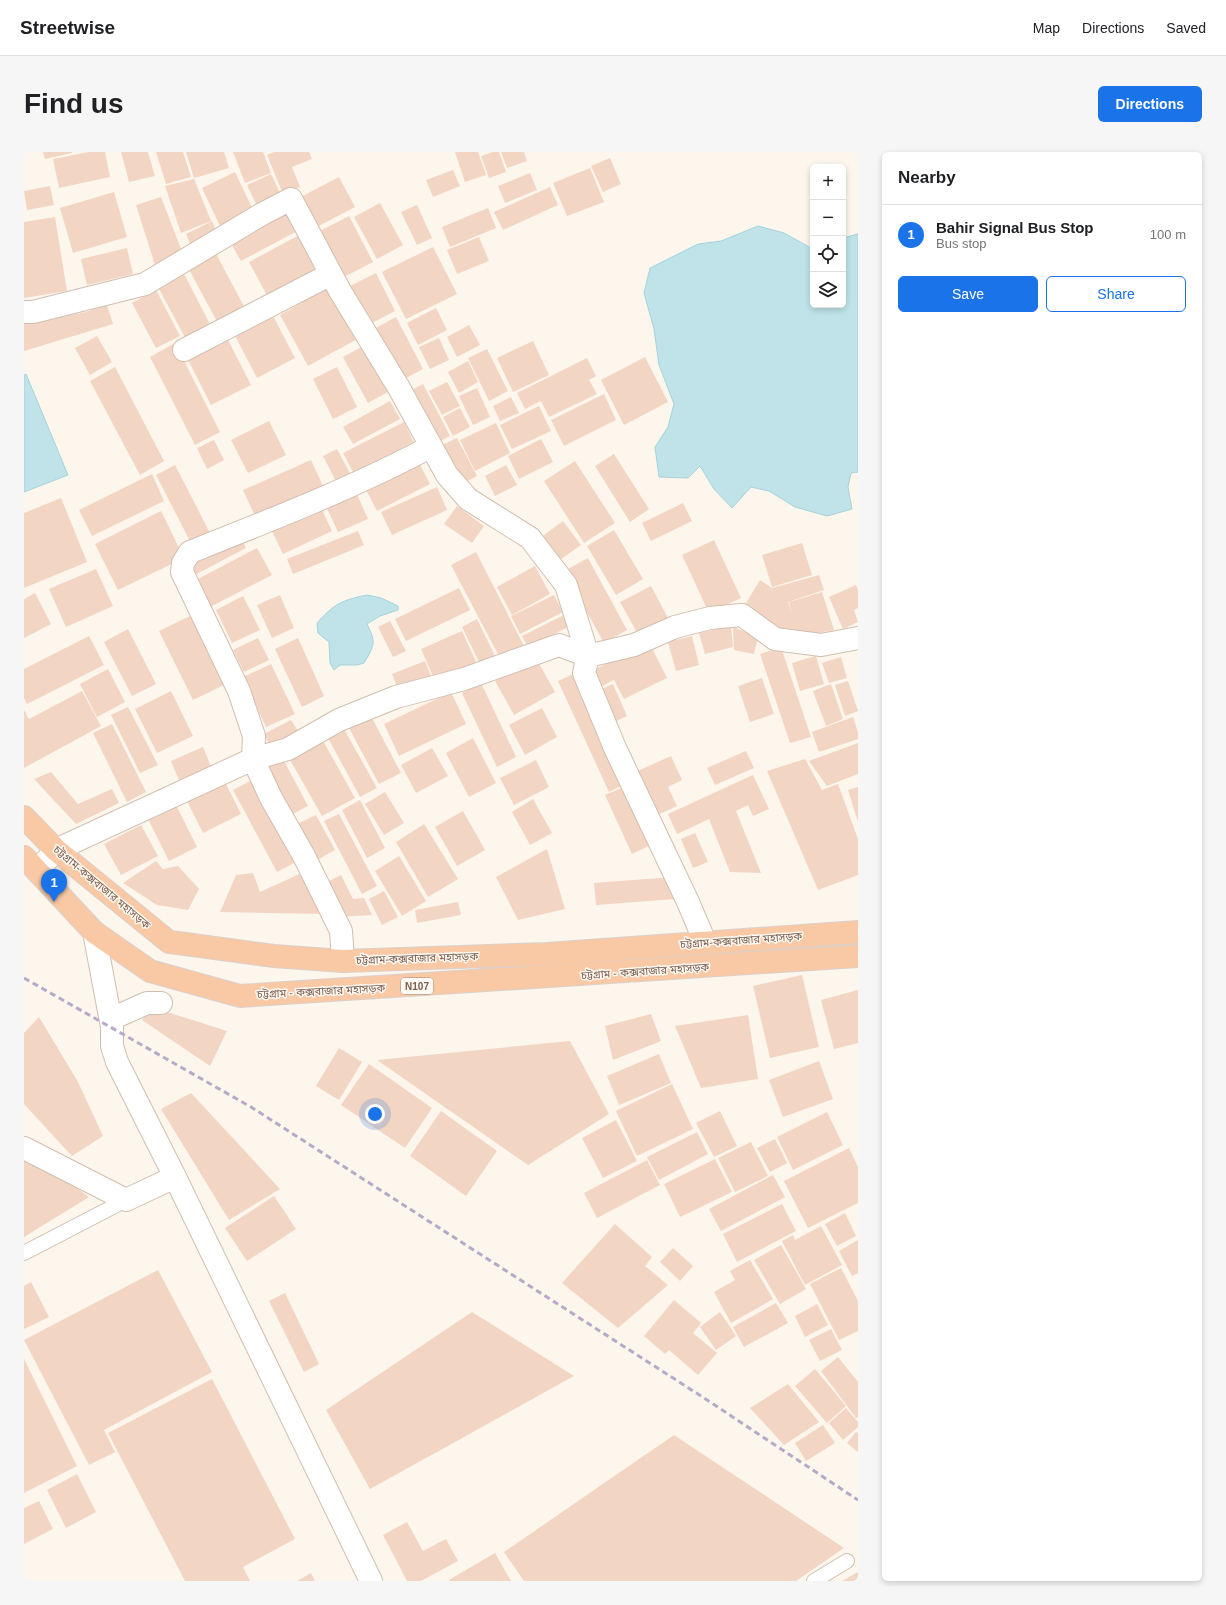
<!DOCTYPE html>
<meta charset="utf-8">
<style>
:root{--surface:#fff;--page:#f6f6f6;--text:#202124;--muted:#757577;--line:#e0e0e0;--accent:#1a73e8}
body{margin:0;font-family:Helvetica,"Noto Sans Bengali",sans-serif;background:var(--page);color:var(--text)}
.controls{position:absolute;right:12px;top:12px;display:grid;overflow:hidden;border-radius:6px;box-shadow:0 2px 6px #0003}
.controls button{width:36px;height:36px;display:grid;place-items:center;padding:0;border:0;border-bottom:1px solid var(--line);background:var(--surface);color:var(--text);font:20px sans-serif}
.you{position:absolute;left:351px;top:962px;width:14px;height:14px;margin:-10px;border:3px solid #fff;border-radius:50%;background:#1a73e8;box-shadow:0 0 0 6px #1a73e833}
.badge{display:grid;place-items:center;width:26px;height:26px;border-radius:50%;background:var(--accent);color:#fff;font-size:13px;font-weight:700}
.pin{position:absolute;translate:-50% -33px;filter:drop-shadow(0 1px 2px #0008)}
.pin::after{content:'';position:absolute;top:21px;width:14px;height:12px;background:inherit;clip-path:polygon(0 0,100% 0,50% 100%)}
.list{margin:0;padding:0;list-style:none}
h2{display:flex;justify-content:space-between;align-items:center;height:52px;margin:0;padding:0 16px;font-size:17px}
h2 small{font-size:13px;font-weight:400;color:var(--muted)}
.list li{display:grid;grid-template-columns:26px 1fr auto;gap:12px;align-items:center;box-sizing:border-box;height:60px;padding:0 16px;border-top:1px solid var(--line)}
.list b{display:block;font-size:15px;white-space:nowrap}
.list p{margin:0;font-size:13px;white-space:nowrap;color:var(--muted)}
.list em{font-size:13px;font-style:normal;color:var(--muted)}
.actions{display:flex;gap:8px;padding:12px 16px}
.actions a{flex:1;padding:9px 0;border:1px solid var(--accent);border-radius:6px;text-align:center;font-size:14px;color:var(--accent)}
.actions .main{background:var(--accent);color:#fff}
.icon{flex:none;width:22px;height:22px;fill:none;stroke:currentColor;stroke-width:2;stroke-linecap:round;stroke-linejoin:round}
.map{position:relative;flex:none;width:834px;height:1429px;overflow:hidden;border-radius:6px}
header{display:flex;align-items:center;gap:24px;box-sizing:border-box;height:56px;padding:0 20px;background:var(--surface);border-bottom:1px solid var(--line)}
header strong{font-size:19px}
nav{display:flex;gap:22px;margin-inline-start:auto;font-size:14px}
.intro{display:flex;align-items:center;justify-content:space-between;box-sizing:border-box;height:96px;padding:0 24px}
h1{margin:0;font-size:28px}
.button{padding:10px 18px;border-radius:6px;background:var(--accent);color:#fff;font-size:14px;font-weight:700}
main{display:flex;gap:24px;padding:0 24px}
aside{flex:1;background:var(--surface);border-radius:6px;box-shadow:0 2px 6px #0003}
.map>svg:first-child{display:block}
.water{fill:#bfe3e8;stroke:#a5d3da}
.building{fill:#f3d5c3}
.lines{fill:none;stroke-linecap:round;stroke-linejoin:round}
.service-casing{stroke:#d1beb0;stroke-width:16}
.minor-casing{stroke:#d1beb0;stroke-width:24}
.trunk-casing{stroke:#dad1cd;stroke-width:24}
.service{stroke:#fff;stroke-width:14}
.minor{stroke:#fff;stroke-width:22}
.trunk{stroke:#f9c8a4;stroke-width:22}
.rail{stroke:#b9a8c9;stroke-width:3;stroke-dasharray:6 4;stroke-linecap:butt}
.labels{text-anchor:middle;stroke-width:3;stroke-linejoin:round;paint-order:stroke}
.shield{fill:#fffaf3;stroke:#a28b7f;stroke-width:1}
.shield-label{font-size:10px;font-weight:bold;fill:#7a5c4d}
.street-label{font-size:11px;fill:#7a5c4d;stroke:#fffaf3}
</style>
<header>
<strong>Streetwise</strong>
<nav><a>Map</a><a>Directions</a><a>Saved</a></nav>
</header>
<div class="intro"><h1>Find us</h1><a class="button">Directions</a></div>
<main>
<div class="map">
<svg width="834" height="1429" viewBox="0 0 834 1429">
<rect width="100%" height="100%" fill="#fdf6ec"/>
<path class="water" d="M734,74l26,7 29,16v56h30v-67l15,-4v238l-7,1 -3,14 4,22 -25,7 -32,-9 -26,-16 -18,-4 -19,21 -18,-19 -14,-23 -12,12 -29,-1 -4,-30 13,-20 6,-23 -15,-39 -5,-36 -10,-36 6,-25 48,-24 23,-3z
M2,222l42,101 -44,17v-117z
M343,443l14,3 17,8v4l-18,6 -13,8c9,18 8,21 -3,39l-7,2h-17l-6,5 -4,-7 -1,-21 -11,-9 -1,-10c17,-19 25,-23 50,-28z"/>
<path class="building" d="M19,0h29v1l-27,6z
M65,0h16l5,25 -51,11 -6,-29z
M97,0h27l7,24 -26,6z
M132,0h27l8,25 -25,7z
M162,0h38l5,16 -35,10z
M209,0h30l8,21 -26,10z
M250,0h35l3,7 -20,8 8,20 -17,7 -16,-39z
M431,0h23l8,23 -21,7z
M469,0h6l7,20 -17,6 -8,-22z
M477,0h23l3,9 -20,7z
M586,6l11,26 -18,8 -12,-26z
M566,16l14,34 -37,14 -14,-33z
M429,18l7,16 -27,11 -7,-17z
M211,20l19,40 -33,16 -19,-40z
M506,21l7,17 -32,13 -7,-17z
M247,22l10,21 -24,11 -10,-21z
M315,25l16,30 -42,22 -16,-30z
M170,27l17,42 -30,12 -16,-47z
M26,34l4,19 -27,5 -3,-19z
M526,35l8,18 -55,25 -9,-18z
M90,40l13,45 -54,16 -13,-45z
M137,45l20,52 -26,16 -19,-60z
M356,51l23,42 -26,14 -23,-42z
M393,53l15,33 -15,7 -16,-33z
M268,55l11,21 -62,33 -12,-21z
M464,56l8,20 -46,19 -8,-20z
M325,64l24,46 -33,17 -24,-46z
M31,65l12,74 -43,7v-76z
M188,69l5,12 -26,13 -5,-12z
M281,80l22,42 -56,29 -22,-41z
M455,85l10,24 -32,13 -10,-24z
M409,95l24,47 -51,25 -24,-47z
M103,96l6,26 -46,11 -6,-26z
M190,98l33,62 -27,15 -34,-63z
M352,121l19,38 -25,13 -20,-38z
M160,122l30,58 -25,13 -31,-58z
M307,134l28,52 -51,28 -28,-51z
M132,138l24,46 -24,12 -24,-45z
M83,153l6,19 -89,27v-27l62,-12z
M412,156l11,22 -29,15 -11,-22z
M246,158l25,48 -38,20 -25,-48z
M372,165l27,52 -21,11 -28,-51z
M445,173l11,20 -23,12 -10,-20z
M73,184l15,26 -22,13 -15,-27z
M202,184l25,49 -40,20 -25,-49z
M415,186l10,22 -19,9 -11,-22z
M509,189l16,34 -36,17 -16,-34z
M151,191l45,89 -25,13 -45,-88z
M339,194l25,46 -20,11 -25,-46z
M463,197l21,42 -19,10 -21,-43z
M621,205l23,45 -44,23 -23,-45z
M563,206l9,18 -7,4 8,14 -48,23 -8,-16 -16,8 -8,-16z
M444,209l10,21 -19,11 -11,-21z
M91,215l49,94 -24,14 -50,-94z
M313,215l20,40 -24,12 -20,-40z
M423,230l13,24 -18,9 -13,-24z
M399,232l27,52 -17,9 -28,-52z
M453,236l13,29 -17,8 -14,-29z
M580,242l12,26 -52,26 -13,-26z
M487,245l8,16 -19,8 -7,-15z
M366,249l10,18 -47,25 -10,-17z
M515,254l12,25 -39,18 -12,-24z
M436,256l10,19 -17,9 -10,-19z
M245,269l17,34 -38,18 -17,-33z
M380,270l12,25 -60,31 -13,-25z
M472,271l14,30 -35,18 -15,-31z
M433,286l20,38 -19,10 -20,-39z
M517,287l12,23 -34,17 -11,-23z
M190,288l10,20 -17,9 -10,-21z
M313,297l15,28 -14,8 -15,-29z
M590,302l35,55 -19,13 -35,-56z
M393,307l13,25 -53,27 -13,-25z
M287,308l12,26 -68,30 -12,-26z
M551,309l40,62 -31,20 -40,-62z
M151,313l36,70 -19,10 -36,-70z
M482,313l11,20 -22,11 -10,-20z
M128,322l12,27 -72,35 -13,-26z
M413,335l10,23 -55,25 -11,-23z
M330,336l14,31 -30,13 -14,-30z
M37,346l26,64 -63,26v-75z
M659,351l9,18 -41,20 -9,-18z
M296,354l12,25 -49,23 -12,-25z
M433,354l27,20 -12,17 -28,-19z
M137,359l23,47 -66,32 -23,-46z
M539,369l18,24 -24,17 -17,-24z
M590,378l29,49 -27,16 -29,-49z
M334,379l6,14 -71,29 -6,-15z
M218,388l4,8 -53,28 -8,-15z
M690,388l27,58 -32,15 -27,-58z
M778,391l10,32 -40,12 -10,-32z
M233,396l15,27 -62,32 -14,-27z
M452,400l49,96 -24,12 -50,-95z
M564,406l39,72 -23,13 -40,-72z
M511,414l15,28 -38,21 -15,-28z
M72,417l17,37 -47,21 -17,-38z
M795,423l5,15 -36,12 4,11 -3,-11 33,-10 12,38 -41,8 -50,-30 17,-28 12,8z
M832,433l2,5v18l-4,2 4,12 -15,7 -14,-32z
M627,434l18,34 -30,16 -19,-34z
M435,436l11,22 -64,31 -11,-22z
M11,441l16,31 -27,14v-39z
M256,443l14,33 -22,10 -15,-33z
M530,443l9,17 -43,22 -9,-18z
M219,444l17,34 -28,13 -16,-33z
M168,463l34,69 -33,16 -34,-69z
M540,463l6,11 -42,21 -6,-11z
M453,467l18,37 -15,8 -18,-37z
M366,469l16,30 -13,6 -15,-30z
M707,474l2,21 -28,7 -6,-21z
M709,475l25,10 -4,17 -20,-4z
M104,477l28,55 -24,12 -28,-54z
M438,479l15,33 -41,19 -15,-34z
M65,484l15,29 -77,39 -3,-6v-29z
M668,484l7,29 -23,6 -8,-29z
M234,486l11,22 -25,12 -11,-22z
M274,486l26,58 -22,11 -27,-58z
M625,490l18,36 -43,21 -10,-19 -20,10 -8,-16z
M757,495l30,90 -21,6 -30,-89z
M792,504l8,28 -24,7 -8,-28z
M817,505l6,21 -18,5 -7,-20z
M512,506l19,34 -41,23 -19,-34z
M401,509l7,18 -33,13 -7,-18z
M247,512l24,50 -29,13 -23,-50z
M84,517l17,33 -28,15 -17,-33z
M554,520l51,110 -20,10 -51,-111z
M738,526l12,36 -24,8 -12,-36z
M824,529l10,30 -13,5 -10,-31z
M457,531l35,74 -19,10 -35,-74z
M589,532l14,32 -19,9 -15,-32z
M807,532l12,35 -17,7 -13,-35z
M58,539l19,35 -77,42v-58l5,9z
M147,539l22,45 -36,17 -22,-44z
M427,540l15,32 -67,32 -15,-32z
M104,555l30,58 -18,8 -29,-58z
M518,556l15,29 -32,18 -16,-30z
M347,564l30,57 -22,11 -30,-56z
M829,565l5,15v7l-39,13 -7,-20z
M267,568l9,14 -28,15 -8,-15z
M88,572l34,68 -19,10 -34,-69z
M320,577l33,59 -17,9 -32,-59z
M449,586l23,45 -27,14 -23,-44z
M298,587l33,59 -33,18 -33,-58z
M834,591v31l-31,12 -18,-25z
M179,595l9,22 -32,14 -9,-22z
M408,596l16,28 -32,17 -15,-28z
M722,599l8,17 -39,17 -8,-17z
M647,604l11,24 -14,7 9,19 -26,12 -20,-44z
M258,605l26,49 -19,10 -26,-49z
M781,607l17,31 16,-6 20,55v36l-40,15 -51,-119z
M512,608l13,27 -35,18 -14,-27z
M27,620l27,32 34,-15 7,14 -43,21 -42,-45z
M729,623l16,34 -16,7 -5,-11 -12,6 25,62 -31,-1 -21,-53 -32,15 -9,-20z
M198,624l19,38 -38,19 -19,-38z
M228,628l44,82 -19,10 -44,-82z
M602,634l27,58 -21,10 -27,-59z
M834,635v35l-10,-32z
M361,640l19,31 -20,12 -19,-31z
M509,647l19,34 -22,12 -18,-33z
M336,648l25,48 -18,10 -25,-48z
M152,653l21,42 -28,14 -21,-42z
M439,659l22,39 -28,16 -22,-39z
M315,662l38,72 -15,8 -38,-73z
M292,663l19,35 -18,10 -20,-36z
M400,672l34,55 -30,18 -32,-55z
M117,673l17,31 -37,19 -17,-31z
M671,681l13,29 -15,6 -12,-29z
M523,697l18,60 -47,11 -22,-43z
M375,704l27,45 -24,15 -27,-45z
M132,709l7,8 15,-3 21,23 -11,21 -31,-5 -34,-22z
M280,720l22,42 -106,-2 16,-37 17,-2 7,19z
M317,723l12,24 11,-1 8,17 -35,2 -16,-32z
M649,725l2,22 -79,6 -2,-22z
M360,739l14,26 -16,8 -13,-26z
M434,750l3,13 -44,8 -2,-13z
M778,823l17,72 -49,11 -17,-72z
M834,838v53l-24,6 -13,-49z
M127,855l76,24 -17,35 -68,-46z
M627,862l10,27 -48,19 -8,-34z
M724,863l10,64 -57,9 -26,-62z
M15,865l39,65 25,54 -31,20 -48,-52v-71z
M546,889l39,73 -81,51 -151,-105z
M315,896l23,14 -23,38 -23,-14z
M635,902l12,29 -52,22 -12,-29z
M795,909l14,38 -50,18 -14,-37z
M345,912l63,44 -27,40 -64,-43z
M648,932l21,45 -56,27 -21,-45z
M167,941l89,96 -51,31 -68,-111z
M417,959l56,40 -31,45 -56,-40z
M696,959l17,35 -23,11 -18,-34z
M803,960l16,33 -50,25 -16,-33z
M592,968l21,41 -34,17 -21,-40z
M673,980l11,22 -49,26 -12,-23z
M751,987l12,24 -17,9 -13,-24z
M727,990l17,34 -33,16 -17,-34z
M825,996l9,19v36l-50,25 -24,-47z
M0,1007l17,11 6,-3 42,30 -65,40z
M691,1007l17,33 -52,25 -16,-33z
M623,1008l13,25 -63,33 -13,-25z
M749,1023l12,22 -64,34 -12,-22z
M250,1044l22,33 -49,32 -22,-33z
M758,1052l14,27 -59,31 -14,-28z
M821,1061l11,23 -19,10 -12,-22z
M591,1072l37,33 -7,9 23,19 -50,43 -56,-45z
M797,1074l21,39 -37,20 -23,-44 11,-6 2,5z
M834,1088v33l-6,3 -13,-25z
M757,1093l25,44 -26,15 -26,-44z
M649,1096l20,18 -13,15 -20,-19z
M726,1108l23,39 -42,24 -17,-31 21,-12 -5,-9z
M817,1116l17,33v30l-19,9 -29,-56z
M134,1118l54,102 -108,58 11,22 -26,13 -65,-125z
M7,1130l18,35 -25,12v-43z
M261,1141l34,71 -15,8 -35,-71z
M650,1148l27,23 -8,10 24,20 -19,22 -29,-25 -4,4 -21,-18z
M752,1151l12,20 -44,24 -11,-20z
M793,1152l11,21 -23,12 -10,-21z
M448,1160l102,64 -204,113 -44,-79z
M696,1160l16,24 -20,14 -16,-23z
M807,1177l11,21 -22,11 -11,-21z
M814,1205l20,25v35l-2,1 -35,-47z
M0,1207l53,107 -53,27z
M791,1217l31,37 -19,17 -32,-37z
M188,1227l83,160 -52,28 7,14h-65l-77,-148z
M764,1232l31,38 -35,23 -34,-37z
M822,1256l12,14v5l-15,13 -14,-17z
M799,1273l12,18 -29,18 -11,-18z
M832,1280l2,1v19l-11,-9z
M650,1283l170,113 -48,33h-272l-20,-29z
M53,1322l19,38 -30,16 -19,-38z
M15,1349l14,28 -29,15v-36z
M383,1370l16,29 23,-12 12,22 -37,20h-14l-24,-46z
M471,1401l16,28h-61l-1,-1z
M834,1420v9h-16z
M287,1421l4,8h-18z"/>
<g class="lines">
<defs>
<path id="service" d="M0,1101l102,-53
M790,1429l33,-20"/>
<path id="minor" d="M0,160h9l112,-28 117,-70 29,-15 49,92 59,97 48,87 21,24 62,39 36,47 22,71 -4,17 31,75 73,154 17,40
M160,198l147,-76
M13,719l19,-21 197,-91 35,-10 51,-29 57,-23 68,-18 95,-34 29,11 46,-11 41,-18 35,-9 32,-3 33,24 46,6 37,-7
M70,780l18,95v19l5,16 58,115 196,404
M319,809l-2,-30 -37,-75 -33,-58 -18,-39 1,-23 -15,-45 -57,-119 1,-9 7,-11c81,-32 163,-64 240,-105
M87,867l36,-16h14
M0,996l102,52 49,-23"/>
<path id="trunk" d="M0,665l32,33 113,92 9,1 96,13 69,5 204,-7 311,-22
M0,705l70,75 56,39 90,25 618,-40"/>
</defs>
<use href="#service" class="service-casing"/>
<use href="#minor" class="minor-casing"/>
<use href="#trunk" class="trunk-casing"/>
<use href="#service" class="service"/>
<use href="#minor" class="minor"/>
<use href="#trunk" class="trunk"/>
<path class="rail" d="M0,826l227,129 450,289 157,104"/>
</g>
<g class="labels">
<rect class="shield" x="377" y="826" width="32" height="16" rx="3"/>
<g class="shield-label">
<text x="393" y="838">N107</text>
</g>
<g class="street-label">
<text transform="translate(78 735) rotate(40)" y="4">চট্টগ্রাম-কক্সবাজার মহাসড়ক</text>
<text transform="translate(717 788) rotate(-4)" y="4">চট্টগ্রাম-কক্সবাজার মহাসড়ক</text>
<text transform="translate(393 806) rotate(-2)" y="4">চট্টগ্রাম-কক্সবাজার মহাসড়ক</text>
<text transform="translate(621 819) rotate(-4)" y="4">চট্টগ্রাম - কক্সবাজার মহাসড়ক</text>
<text transform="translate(297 839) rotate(-3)" y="4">চট্টগ্রাম - কক্সবাজার মহাসড়ক</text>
</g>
</g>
</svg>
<div class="controls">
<button>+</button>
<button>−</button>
<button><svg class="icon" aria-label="locate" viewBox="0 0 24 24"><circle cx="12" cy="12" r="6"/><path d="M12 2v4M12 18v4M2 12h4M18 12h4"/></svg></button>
<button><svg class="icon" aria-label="layers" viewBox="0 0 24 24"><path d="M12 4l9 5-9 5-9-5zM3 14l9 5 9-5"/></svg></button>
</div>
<div class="you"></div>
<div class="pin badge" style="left:30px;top:750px">1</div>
</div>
<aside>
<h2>Nearby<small></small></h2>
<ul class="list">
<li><span class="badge">1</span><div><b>Bahir Signal Bus Stop</b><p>Bus stop</p></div><em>100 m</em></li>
</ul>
<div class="actions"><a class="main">Save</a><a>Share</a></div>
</aside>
</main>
